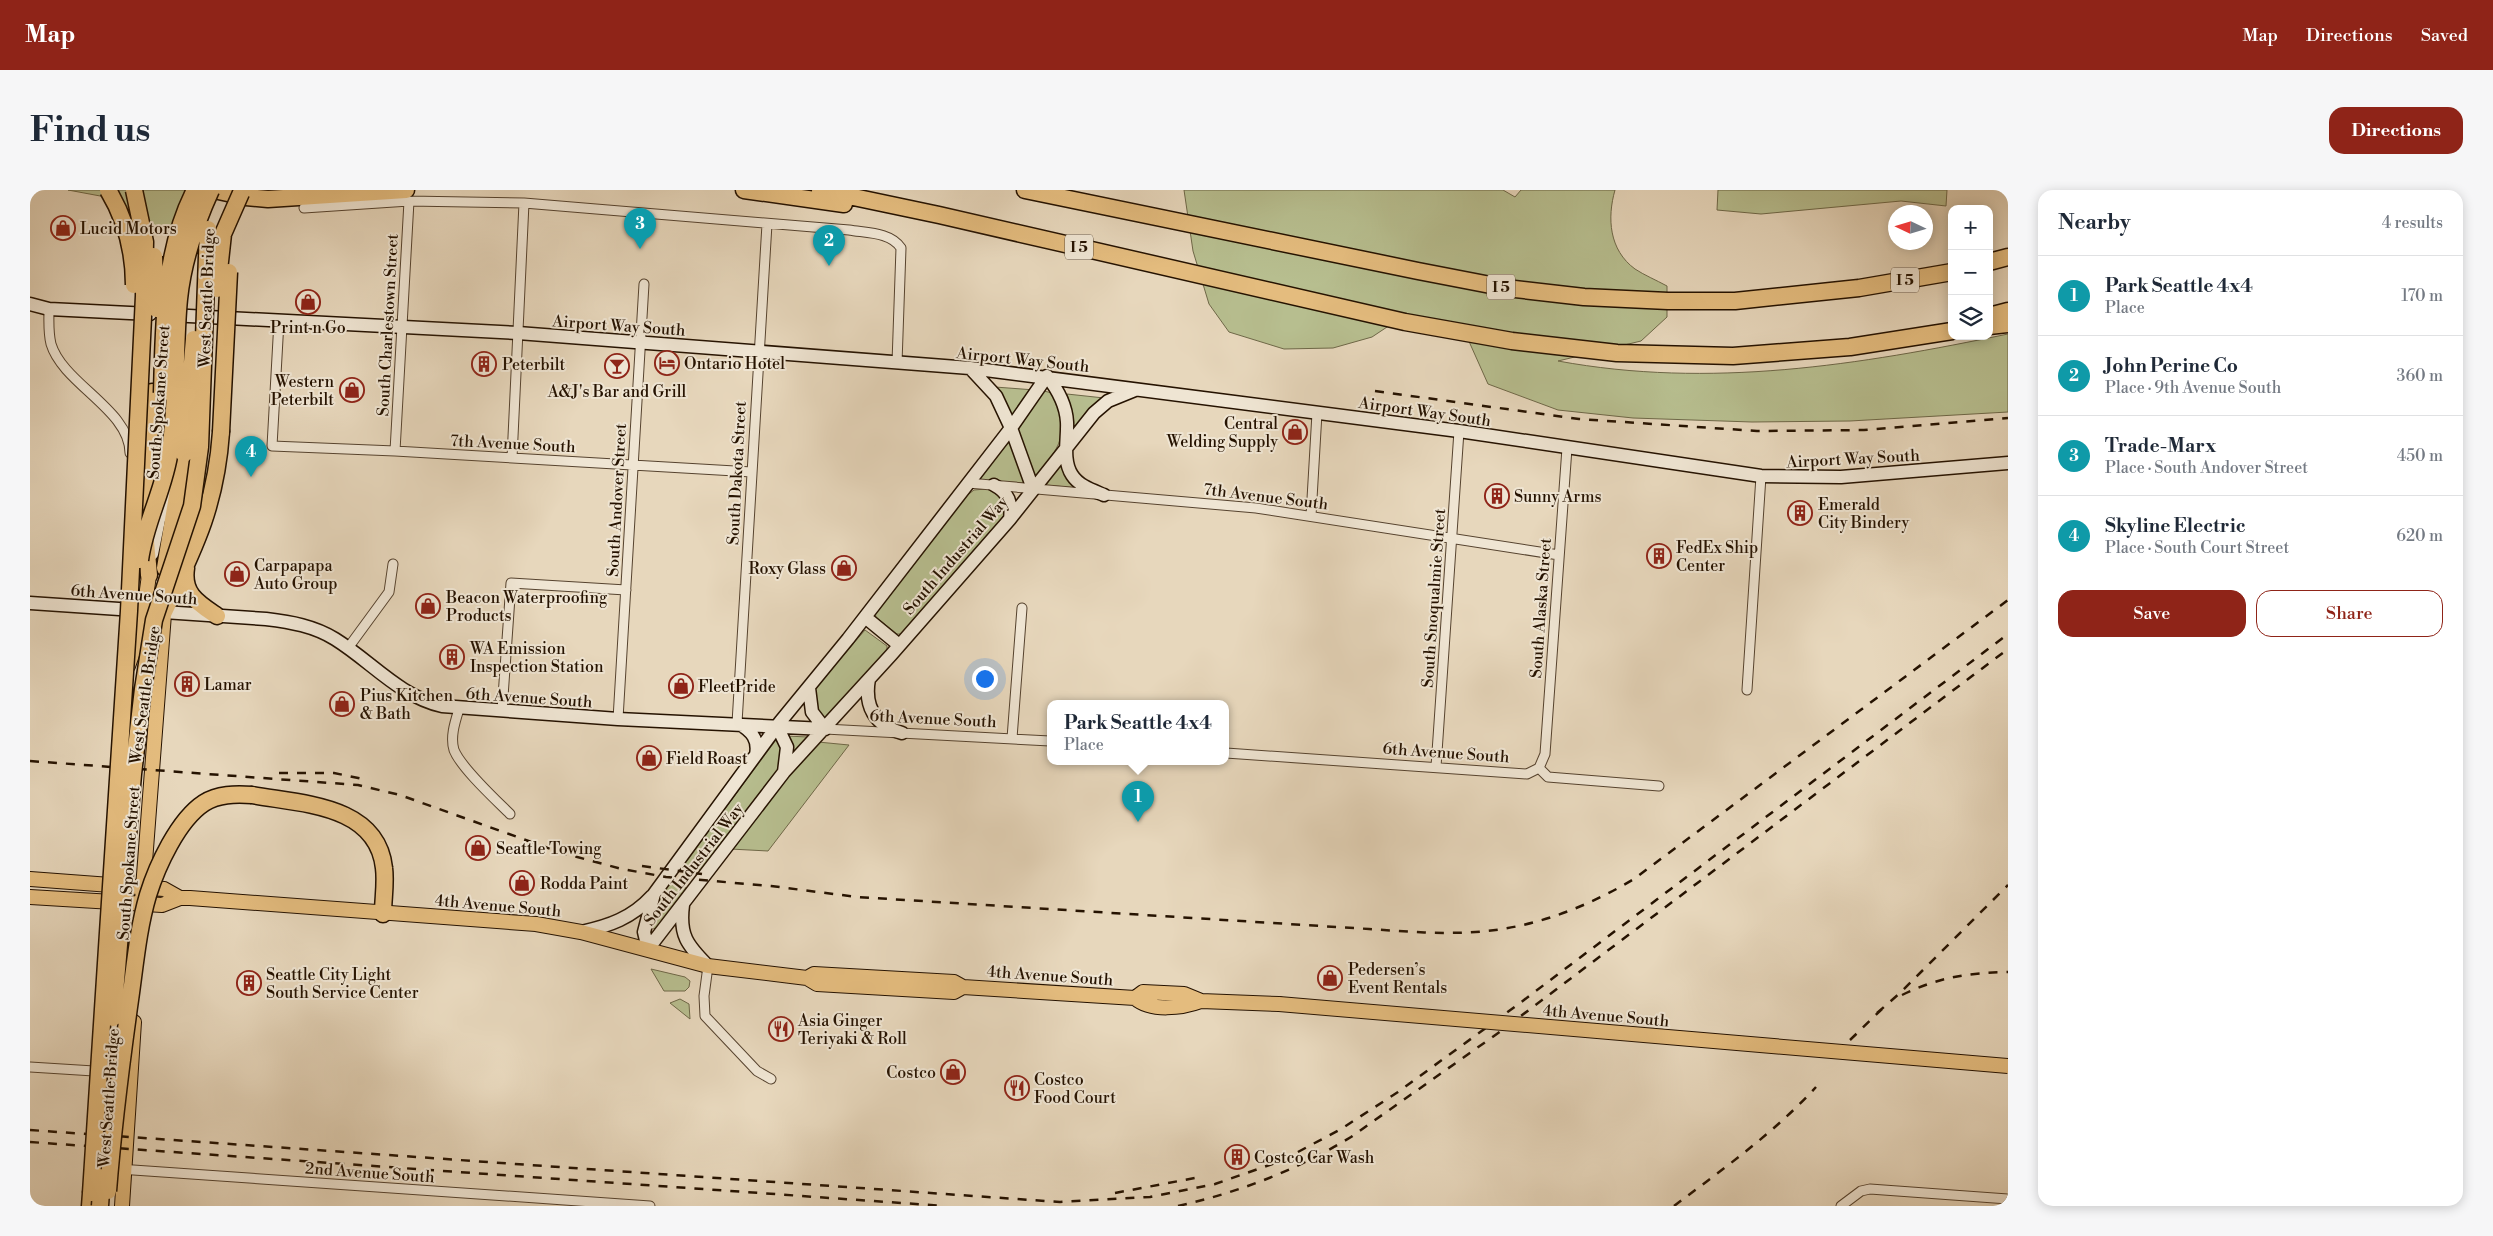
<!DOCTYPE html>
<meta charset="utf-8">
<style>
:root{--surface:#fff;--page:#f6f6f7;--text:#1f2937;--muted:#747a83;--line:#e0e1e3;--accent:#8f2418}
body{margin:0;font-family:"Libre Bodoni",serif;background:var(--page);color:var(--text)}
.controls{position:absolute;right:15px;top:15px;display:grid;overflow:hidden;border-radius:10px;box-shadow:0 2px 12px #0003}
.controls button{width:45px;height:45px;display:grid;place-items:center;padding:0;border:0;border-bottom:1px solid var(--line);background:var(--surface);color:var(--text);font:25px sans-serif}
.compass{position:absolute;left:1858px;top:15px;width:45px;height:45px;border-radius:50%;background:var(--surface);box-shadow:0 2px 12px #0003;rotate:274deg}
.you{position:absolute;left:954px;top:488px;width:18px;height:18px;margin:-12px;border:4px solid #fff;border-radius:50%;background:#1a73e8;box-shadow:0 0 0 8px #1a73e833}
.badge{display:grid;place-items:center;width:32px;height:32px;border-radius:50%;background:var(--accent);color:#fff;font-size:16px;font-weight:700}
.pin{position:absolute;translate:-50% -41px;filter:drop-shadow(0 1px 2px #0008)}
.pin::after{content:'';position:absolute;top:26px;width:18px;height:15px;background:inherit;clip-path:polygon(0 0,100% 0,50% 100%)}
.popup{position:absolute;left:1017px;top:510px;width:182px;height:65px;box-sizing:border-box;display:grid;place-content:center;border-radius:10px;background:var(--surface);filter:drop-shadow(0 1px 4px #0005);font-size:16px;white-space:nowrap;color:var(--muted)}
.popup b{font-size:19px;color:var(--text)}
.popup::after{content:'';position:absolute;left:50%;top:100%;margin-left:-10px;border:10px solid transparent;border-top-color:var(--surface)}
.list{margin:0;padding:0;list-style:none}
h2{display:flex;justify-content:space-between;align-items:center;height:65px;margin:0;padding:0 20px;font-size:21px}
h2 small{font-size:16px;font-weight:400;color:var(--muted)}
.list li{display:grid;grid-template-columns:32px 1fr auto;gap:15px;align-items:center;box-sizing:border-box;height:80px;padding:0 20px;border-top:1px solid var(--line)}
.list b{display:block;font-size:19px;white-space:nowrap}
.list p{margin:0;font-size:16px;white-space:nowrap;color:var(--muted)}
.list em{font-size:16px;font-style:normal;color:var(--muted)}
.actions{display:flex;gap:10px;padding:15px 20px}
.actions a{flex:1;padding:11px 0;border:1px solid var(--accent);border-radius:15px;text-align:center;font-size:18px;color:var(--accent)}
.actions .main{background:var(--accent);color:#fff}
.icon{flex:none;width:28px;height:28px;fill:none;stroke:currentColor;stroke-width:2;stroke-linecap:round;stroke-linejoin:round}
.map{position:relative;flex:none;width:1978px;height:1016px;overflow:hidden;border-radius:15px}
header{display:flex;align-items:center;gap:30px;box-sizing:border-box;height:70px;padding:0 25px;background:var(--accent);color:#fff}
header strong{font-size:24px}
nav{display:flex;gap:28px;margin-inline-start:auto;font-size:18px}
.intro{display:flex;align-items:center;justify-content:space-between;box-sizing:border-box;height:120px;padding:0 30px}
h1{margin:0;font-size:35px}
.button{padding:12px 22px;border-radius:15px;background:var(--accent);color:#fff;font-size:18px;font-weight:700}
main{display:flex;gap:30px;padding:0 30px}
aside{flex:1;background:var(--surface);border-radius:15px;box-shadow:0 2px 12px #0003}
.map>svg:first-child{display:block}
.green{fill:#b7be8f;stroke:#6e6848}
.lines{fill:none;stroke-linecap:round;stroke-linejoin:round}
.street-casing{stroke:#56432f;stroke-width:11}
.secondary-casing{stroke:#251200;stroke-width:15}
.primary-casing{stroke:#251200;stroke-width:16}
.highway-casing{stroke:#251200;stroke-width:19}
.street{stroke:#efe5d3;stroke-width:9}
.secondary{stroke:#efe5d3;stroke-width:12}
.primary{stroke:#e4bc7e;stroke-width:14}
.highway{stroke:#e4bc7e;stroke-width:16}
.rail{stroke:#251200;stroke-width:2.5;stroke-dasharray:9 9;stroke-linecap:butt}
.primary-bridge-casing{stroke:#251200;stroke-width:16;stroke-linecap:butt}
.highway-bridge-casing{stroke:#251200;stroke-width:19;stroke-linecap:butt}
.primary-bridge{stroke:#e4bc7e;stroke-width:14}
.highway-bridge{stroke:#e4bc7e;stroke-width:16}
.labels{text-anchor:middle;stroke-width:4;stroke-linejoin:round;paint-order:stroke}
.shield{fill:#efe5d3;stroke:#62513f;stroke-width:1}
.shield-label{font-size:15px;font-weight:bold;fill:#251200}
.poi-label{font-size:16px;fill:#251200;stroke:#efe5d3;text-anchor:start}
.street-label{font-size:16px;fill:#251200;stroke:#efe5d3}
</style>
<header>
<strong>Map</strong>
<nav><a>Map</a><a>Directions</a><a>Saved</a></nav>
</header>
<div class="intro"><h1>Find us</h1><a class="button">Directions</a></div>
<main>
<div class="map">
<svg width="1978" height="1016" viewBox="0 0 1978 1016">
<rect width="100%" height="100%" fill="#e7d7bc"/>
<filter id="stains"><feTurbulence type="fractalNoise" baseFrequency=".004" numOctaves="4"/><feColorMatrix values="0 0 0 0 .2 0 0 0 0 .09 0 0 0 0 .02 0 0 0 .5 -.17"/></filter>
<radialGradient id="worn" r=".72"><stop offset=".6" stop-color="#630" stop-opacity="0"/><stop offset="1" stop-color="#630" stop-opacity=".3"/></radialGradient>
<path class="green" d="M38,0h137l2,47 -81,-6 -15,-33z
M1154,0h319l12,7 6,-7h94c-8,28 -6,60 20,79 9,6 21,11 32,17v31l-26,24 -83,20c152,28 301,4 450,-27v78l-158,9 -98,1 -119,-4 -75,-8 -70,-26 -25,-56 -61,-11 -30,20 -39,11 -49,1 -55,-17 -20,-28 -16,-53z
M1688,0h229l-1,16 -45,-5 -140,13 -44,-4z
M965,197l40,3 -23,33z
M1014,201l8,2c21,38 7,56 -18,86l-17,-48z
M1037,204l37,4 -31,36 -1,-22z
M979,248l17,45 -49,-3z
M1032,272l15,26 -31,-3z
M956,299l10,3 4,6 5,7v8l-13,22 -89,99h-6l-21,-17 -1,-4 90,-116 9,-7z
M835,440l22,16v4l-61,69 -8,-1 -5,-27z
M756,546l22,1 -17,20z
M746,550c8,11 6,19 1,31l-74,99 -22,-2z
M788,552l31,3 -81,106 -38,-2 65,-82z
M636,693l20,5 -30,41 -6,-2 3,-18z
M621,779l34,8 5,4 -1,6 -4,4h-21z
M650,809l9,5 1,15 -20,-16z"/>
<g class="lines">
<defs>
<path id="street" d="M274,18l105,-7 115,2 325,27c17,3 42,2 52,18l-4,115
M19,119c0,11 -1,23 2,35 12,40 79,66 79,109
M249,131l-7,125 123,5 357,21
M365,261l14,-250
M482,268l12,-255
M938,293l288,25 303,47
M1281,326l6,-103
M318,458l41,-56 4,-28
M1717,500l14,-214
M429,519c-4,13 -9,28 -5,41 7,18 42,50 56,64
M472,521l9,-128 115,7
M588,529l26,-435
M707,533l30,-499
M795,539l225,12
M982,548l10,-130
M1196,563l301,21 12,-6 9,9 111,9
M1406,577l23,-336
M1509,578l6,-14 22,-306
M678,776l-4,30 1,20 52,55 14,8
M0,877l64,4
M60,977l560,39
M1811,1016l20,-15 9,-2 138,10"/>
<path id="secondary" d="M0,114l19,5 101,5
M140,125l348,18 452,35 489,63 302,45 80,1 167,-14
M940,178l26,28 15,32 22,61
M1017,186c11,14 19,28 20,46 1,16 -5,38 5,53 7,11 20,15 32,20
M964,295c15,8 18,18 16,34
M137,325l5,-45
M122,364l9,-44
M0,413l236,16c25,3 48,7 69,20 37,23 64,57 107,67l176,13 207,10
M835,427l34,28
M839,489c-5,27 5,46 33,54
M779,498l3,24 13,17
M709,534c13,7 20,16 17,31
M747,536l10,21 -3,25
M653,715c-4,30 4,40 25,61
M551,742c28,-6 51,-14 71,-36
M618,759l136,-177 107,-117 119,-136 84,-106 14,-12 27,-11
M618,759l-4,-17 10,-38 126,-172 68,-83 163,-211 36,-52"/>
<path id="primary" d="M98,476l14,-39 7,-52
M0,689l134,10 16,9
M0,707l132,8 18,-7h10l346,26 45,8 127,34 99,12 10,6 137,8 9,-5
M112,711l23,-300
M777,788l7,-4 140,8 9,5 172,11c16,14 47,10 66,3
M1105,808l8,-6 41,2 17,7 78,3
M92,1016l12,-184"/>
<path id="highway" d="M184,0l32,7 22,2 138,-9
M714,0l100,14
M790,0l119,25 466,107 107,19 105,12 116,3 117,-9 102,-16
M995,0l393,81 88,17 78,9 84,4h67l124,-13 93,-16
M1959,72l19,-5
M1959,126l19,-5
M1959,136l19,-2
M135,378l19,-114
M156,378c-4,26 12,35 31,48
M119,385l-5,-55 8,-128
M134,422c31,-65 52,-107 57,-180
M222,605c48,9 125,9 132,73 2,15 -1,31 -1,46
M60,1016l1,-13"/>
</defs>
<use href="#street" class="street-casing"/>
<use href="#secondary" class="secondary-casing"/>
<use href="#primary" class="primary-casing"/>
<use href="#highway" class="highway-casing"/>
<use href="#street" class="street"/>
<use href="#secondary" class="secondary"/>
<use href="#primary" class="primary"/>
<use href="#highway" class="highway"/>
<path class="rail" d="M1345,201l204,28 178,12 107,-1 144,-12
M0,571l328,24 42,10 162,58 60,16 44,8 105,9 86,11 512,32c44,3 89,7 133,0 46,-7 92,-26 132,-50l374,-279
M249,583h55l34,7
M612,676l60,8
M1872,805c37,-18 66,-22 106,-23
M1847,823l23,-20 108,-108
M1820,850l32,-31
M0,940l1030,72 90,-5 65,-13 66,-23 60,-32 57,-37 118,-86 492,-372
M0,952l915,64
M1085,1003l80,-15
M1148,1016c62,-14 119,-36 173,-69l150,-106 507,-382
M1644,1016c49,-37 100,-73 142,-119"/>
<defs>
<path id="primary-bridge" d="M1249,814l729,62"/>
<path id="highway-bridge" d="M78,0c18,30 26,60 26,95
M124,66l2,53
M187,99l6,-55 18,-41
M132,203c2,-68 1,-141 33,-203
M191,242l8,-160
M154,264l10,-115
M110,370c5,-38 25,-72 30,-110 8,-50 4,-101 9,-151 4,-39 16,-74 32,-109
M83,828l20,-244 10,-85 11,-69 38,-114 8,-59 8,-218
M78,1001c5,-64 13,-127 22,-191 5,-35 8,-71 18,-105 9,-29 30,-75 56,-92 14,-9 31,-9 48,-8
M61,1003l38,-582 15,-315 1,-54 -11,-52
M70,1016l2,-29"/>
</defs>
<use href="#primary-bridge" class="primary-bridge-casing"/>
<use href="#highway-bridge" class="highway-bridge-casing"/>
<use href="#primary-bridge" class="primary-bridge"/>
<use href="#highway-bridge" class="highway-bridge"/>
</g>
<defs>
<symbol id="shop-ring" viewBox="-11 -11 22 22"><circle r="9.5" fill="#efe5d3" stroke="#8f2418" stroke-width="1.5"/><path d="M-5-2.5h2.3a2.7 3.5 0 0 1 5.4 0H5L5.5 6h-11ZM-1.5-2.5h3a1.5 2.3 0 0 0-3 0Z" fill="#8f2418"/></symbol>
<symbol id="hotel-ring" viewBox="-11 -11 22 22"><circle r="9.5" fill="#efe5d3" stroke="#8f2418" stroke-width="1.5"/><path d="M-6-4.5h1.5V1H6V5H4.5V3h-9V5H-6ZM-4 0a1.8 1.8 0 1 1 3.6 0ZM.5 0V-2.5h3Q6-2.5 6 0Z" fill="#8f2418"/></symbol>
<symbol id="building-ring" viewBox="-11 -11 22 22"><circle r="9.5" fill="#efe5d3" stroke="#8f2418" stroke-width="1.5"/><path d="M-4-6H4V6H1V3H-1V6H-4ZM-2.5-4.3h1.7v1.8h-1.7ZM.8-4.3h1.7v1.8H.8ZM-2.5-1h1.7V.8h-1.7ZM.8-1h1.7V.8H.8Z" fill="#8f2418"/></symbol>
<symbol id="bar-ring" viewBox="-11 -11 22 22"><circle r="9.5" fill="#efe5d3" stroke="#8f2418" stroke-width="1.5"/><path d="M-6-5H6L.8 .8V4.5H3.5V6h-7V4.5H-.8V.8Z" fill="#8f2418"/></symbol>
<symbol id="restaurant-ring" viewBox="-11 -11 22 22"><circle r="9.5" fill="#efe5d3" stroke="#8f2418" stroke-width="1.5"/><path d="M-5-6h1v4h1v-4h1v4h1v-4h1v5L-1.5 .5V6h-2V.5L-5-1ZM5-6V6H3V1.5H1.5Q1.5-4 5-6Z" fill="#8f2418"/></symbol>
</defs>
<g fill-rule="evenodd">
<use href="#shop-ring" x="19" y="24" width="28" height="28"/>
<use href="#shop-ring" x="264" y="98" width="28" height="28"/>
<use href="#hotel-ring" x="623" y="159" width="28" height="28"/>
<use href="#building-ring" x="440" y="160" width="28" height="28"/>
<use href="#bar-ring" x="573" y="162" width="28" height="28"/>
<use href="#shop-ring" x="308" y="186" width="28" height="28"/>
<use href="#shop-ring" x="1251" y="228" width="28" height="28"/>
<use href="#building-ring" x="1453" y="292" width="28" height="28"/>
<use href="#building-ring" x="1756" y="309" width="28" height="28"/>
<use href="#building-ring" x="1615" y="352" width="28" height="28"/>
<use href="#shop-ring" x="800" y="364" width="28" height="28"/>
<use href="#shop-ring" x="193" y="370" width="28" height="28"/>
<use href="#shop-ring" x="384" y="402" width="28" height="28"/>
<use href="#building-ring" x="408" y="453" width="28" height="28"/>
<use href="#building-ring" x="143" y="480" width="28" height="28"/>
<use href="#shop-ring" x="637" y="482" width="28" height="28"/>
<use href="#shop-ring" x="298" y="500" width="28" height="28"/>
<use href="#shop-ring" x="605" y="554" width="28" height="28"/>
<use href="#shop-ring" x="434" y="644" width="28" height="28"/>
<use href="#shop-ring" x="478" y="679" width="28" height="28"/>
<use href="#shop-ring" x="1286" y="774" width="28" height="28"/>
<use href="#building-ring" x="205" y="779" width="28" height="28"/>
<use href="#restaurant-ring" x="737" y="825" width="28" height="28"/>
<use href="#shop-ring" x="909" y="868" width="28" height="28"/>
<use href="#restaurant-ring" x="973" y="884" width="28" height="28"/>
<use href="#building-ring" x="1193" y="953" width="28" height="28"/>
</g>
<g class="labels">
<g class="shield">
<rect x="1035" y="44.5" width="28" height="25" rx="4"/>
<rect x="1861" y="77.5" width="28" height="25" rx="4"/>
<rect x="1457" y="84.5" width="28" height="25" rx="4"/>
</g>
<g class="shield-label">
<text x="1049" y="62">I 5</text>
<text x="1875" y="95">I 5</text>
<text x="1471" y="102">I 5</text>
</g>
<g class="poi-label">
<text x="50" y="44">Lucid Motors</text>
<text x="278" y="143" text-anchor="middle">Print n Go</text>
<text x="654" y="179">Ontario Hotel</text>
<text x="472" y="180">Peterbilt</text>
<text x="304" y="197" text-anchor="end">Western<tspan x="304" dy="18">Peterbilt</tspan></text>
<text x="587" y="207" text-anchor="middle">A&amp;J's Bar and Grill</text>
<text x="1248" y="239" text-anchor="end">Central<tspan x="1248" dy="18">Welding Supply</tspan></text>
<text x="1484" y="312">Sunny Arms</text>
<text x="1788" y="320">Emerald<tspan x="1788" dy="18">City Bindery</tspan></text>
<text x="1646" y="363">FedEx Ship<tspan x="1646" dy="18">Center</tspan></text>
<text x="224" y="381">Carpapapa<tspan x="224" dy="18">Auto Group</tspan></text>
<text x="796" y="384" text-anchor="end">Roxy Glass</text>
<text x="416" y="413">Beacon Waterproofing<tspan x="416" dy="18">Products</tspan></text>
<text x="440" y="464">WA Emission<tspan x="440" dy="18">Inspection Station</tspan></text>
<text x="174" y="500">Lamar</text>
<text x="668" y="502">FleetPride</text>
<text x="330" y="511">Pius Kitchen<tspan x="330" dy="18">&amp; Bath</tspan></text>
<text x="636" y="574">Field Roast</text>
<text x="466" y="664">Seattle Towing</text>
<text x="510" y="699">Rodda Paint</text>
<text x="1318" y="785">Pedersen’s<tspan x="1318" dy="18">Event Rentals</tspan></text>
<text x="236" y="790">Seattle City Light<tspan x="236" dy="18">South Service Center</tspan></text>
<text x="768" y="836">Asia Ginger<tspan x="768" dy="18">Teriyaki &amp; Roll</tspan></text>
<text x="906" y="888" text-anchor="end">Costco</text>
<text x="1004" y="895">Costco<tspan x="1004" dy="18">Food Court</tspan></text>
<text x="1224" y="973">Costco Car Wash</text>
</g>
<g class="street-label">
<text transform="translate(176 108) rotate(-88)" y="6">West Seattle Bridge</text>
<text transform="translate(357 135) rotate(-87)" y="6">South Charlestown Street</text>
<text transform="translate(589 135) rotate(4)" y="6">Airport Way South</text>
<text transform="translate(993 169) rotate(6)" y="6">Airport Way South</text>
<text transform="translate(128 212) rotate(-86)" y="6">South Spokane Street</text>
<text transform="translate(1395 221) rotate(8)" y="6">Airport Way South</text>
<text transform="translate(483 253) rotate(3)" y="6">7th Avenue South</text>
<text transform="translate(1823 268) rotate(-3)" y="6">Airport Way South</text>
<text transform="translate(706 283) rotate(-87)" y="6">South Dakota Street</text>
<text transform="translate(1236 306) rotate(7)" y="6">7th Avenue South</text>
<text transform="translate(586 310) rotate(-87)" y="6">South Andover Street</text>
<text transform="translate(925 365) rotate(-49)" y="6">South Industrial Way</text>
<text transform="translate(104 404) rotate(4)" y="6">6th Avenue South</text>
<text transform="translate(1403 408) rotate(-86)" y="6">South Snoqualmie Street</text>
<text transform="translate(1510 418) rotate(-86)" y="6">South Alaska Street</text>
<text transform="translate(114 505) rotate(-82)" y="6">West Seattle Bridge</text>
<text transform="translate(499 507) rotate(4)" y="6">6th Avenue South</text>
<text transform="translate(903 528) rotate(3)" y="6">6th Avenue South</text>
<text transform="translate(1416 562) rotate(4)" y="6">6th Avenue South</text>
<text transform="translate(98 673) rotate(-86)" y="6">South Spokane Street</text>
<text transform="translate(663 674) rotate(-52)" y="6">South Industrial Way</text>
<text transform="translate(468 715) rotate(5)" y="6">4th Avenue South</text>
<text transform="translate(1020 785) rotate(4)" y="6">4th Avenue South</text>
<text transform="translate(1576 825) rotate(5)" y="6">4th Avenue South</text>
<text transform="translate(78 908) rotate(-86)" y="6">West Seattle Bridge</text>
<text transform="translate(340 982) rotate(4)" y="6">2nd Avenue South</text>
</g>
</g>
<rect width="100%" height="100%" filter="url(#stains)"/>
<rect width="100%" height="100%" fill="url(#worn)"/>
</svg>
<div class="controls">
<button>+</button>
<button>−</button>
<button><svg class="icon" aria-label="layers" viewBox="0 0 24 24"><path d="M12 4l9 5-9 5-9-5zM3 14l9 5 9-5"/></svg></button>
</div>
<svg class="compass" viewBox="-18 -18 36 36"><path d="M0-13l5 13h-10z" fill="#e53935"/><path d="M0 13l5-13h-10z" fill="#747a83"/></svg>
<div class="you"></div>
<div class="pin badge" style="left:1108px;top:632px;background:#0f9aa8">1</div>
<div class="popup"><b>Park Seattle 4x4</b>Place</div>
<div class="pin badge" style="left:799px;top:76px;background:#0f9aa8">2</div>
<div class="pin badge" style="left:610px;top:59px;background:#0f9aa8">3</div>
<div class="pin badge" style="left:221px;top:287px;background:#0f9aa8">4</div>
</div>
<aside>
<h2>Nearby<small>4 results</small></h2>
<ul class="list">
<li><span class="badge" style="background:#0f9aa8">1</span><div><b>Park Seattle 4x4</b><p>Place</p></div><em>170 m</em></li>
<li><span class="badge" style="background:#0f9aa8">2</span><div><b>John Perine Co</b><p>Place · 9th Avenue South</p></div><em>360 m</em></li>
<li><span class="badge" style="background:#0f9aa8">3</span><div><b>Trade-Marx</b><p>Place · South Andover Street</p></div><em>450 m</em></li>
<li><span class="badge" style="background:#0f9aa8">4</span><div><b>Skyline Electric</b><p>Place · South Court Street</p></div><em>620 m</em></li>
</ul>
<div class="actions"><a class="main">Save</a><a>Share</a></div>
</aside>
</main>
